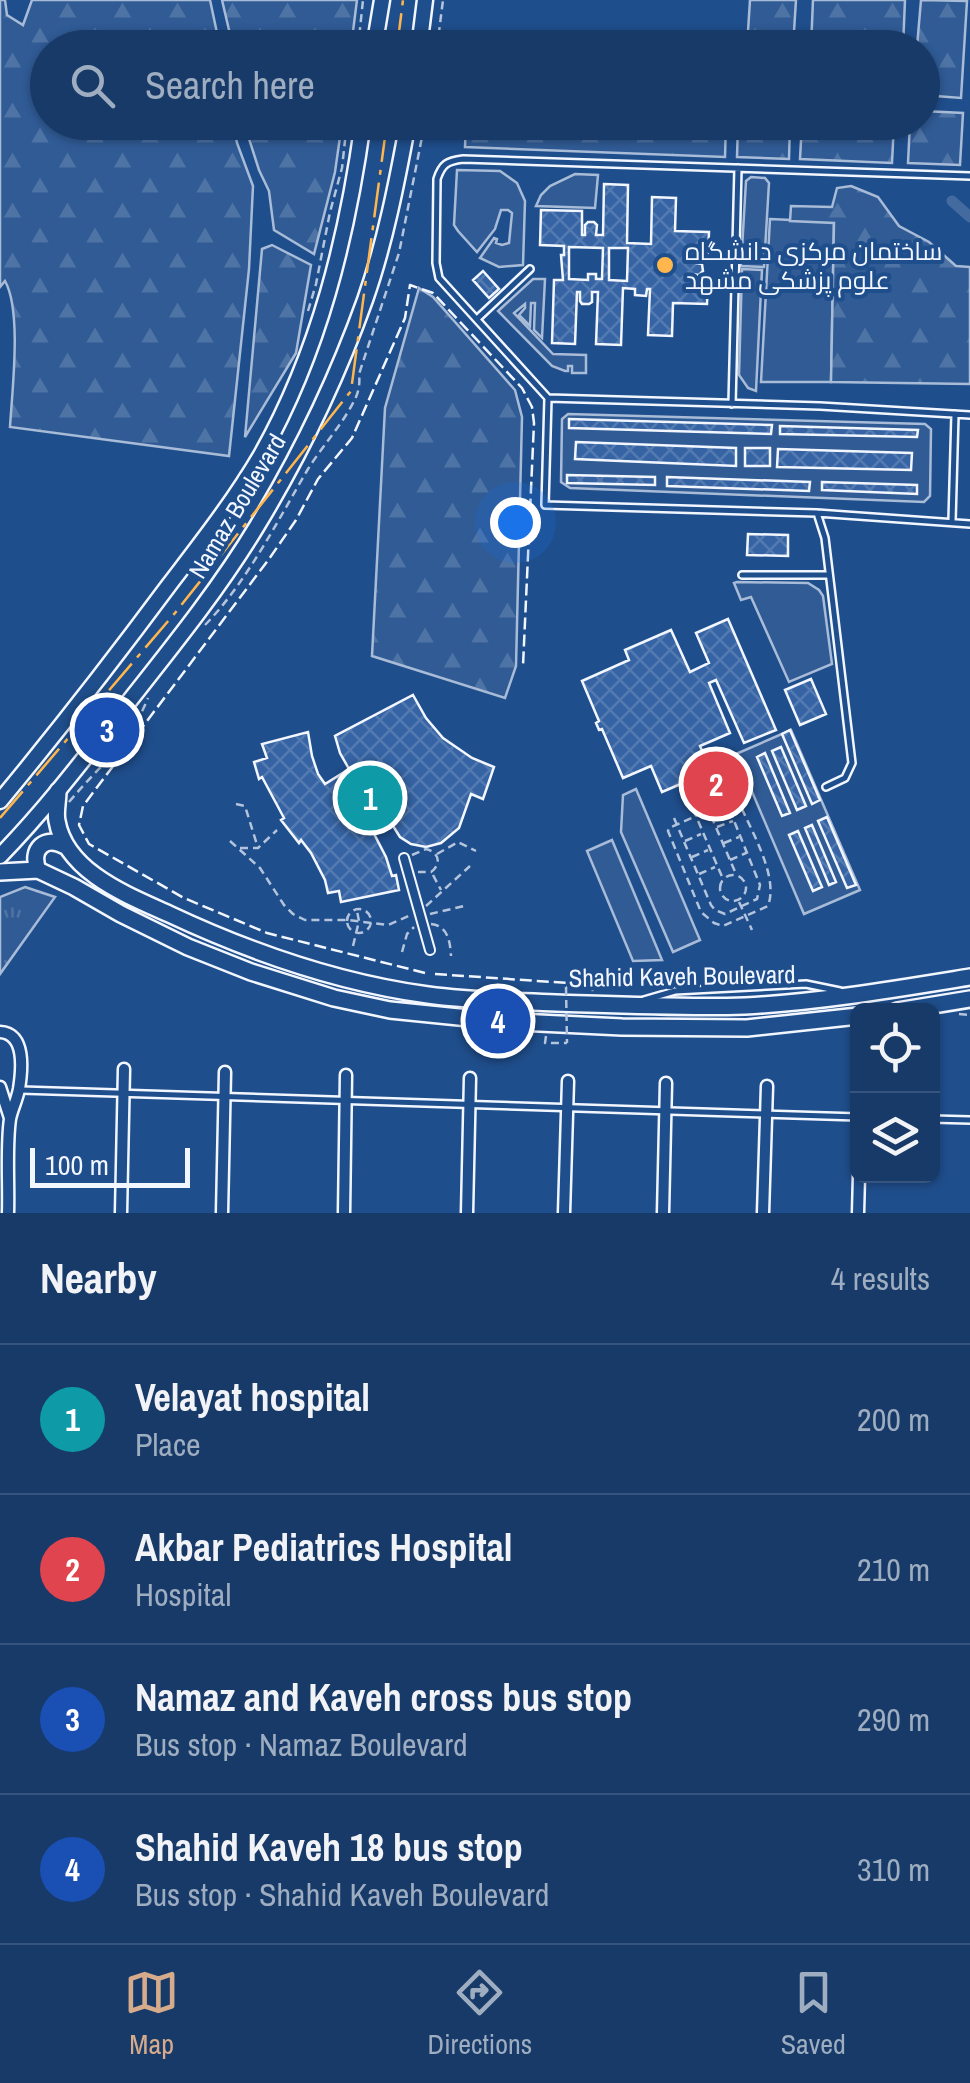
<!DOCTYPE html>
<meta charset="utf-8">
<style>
:root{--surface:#173a69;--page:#244571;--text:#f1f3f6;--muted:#9eadc0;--line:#36547d;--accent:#d6ab8b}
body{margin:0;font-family:"Archivo Narrow",Cairo,sans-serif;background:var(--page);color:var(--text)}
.controls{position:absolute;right:30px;bottom:30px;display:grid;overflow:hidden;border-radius:15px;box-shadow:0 2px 8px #0004}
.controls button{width:90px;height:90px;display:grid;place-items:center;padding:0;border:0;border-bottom:2px solid var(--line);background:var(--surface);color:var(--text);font:50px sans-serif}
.scale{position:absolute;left:30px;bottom:25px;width:160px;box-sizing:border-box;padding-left:10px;border:5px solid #f2f6ff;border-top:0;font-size:28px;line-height:35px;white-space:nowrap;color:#f2f6ff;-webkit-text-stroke:8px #1f4e8c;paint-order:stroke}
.you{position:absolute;left:515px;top:522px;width:35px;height:35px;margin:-25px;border:8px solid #fff;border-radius:50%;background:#1a73e8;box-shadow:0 0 0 15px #1a73e833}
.badge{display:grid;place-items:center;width:65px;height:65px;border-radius:50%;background:var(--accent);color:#fff;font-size:32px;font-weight:700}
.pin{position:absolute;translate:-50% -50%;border:5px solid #fff;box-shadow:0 2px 10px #0006}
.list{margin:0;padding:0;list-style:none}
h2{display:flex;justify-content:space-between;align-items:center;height:130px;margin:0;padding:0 40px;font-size:42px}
h2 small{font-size:32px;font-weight:400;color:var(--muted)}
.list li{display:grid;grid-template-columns:65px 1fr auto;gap:30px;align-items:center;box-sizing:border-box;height:150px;padding:0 40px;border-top:2px solid var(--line)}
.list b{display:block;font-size:38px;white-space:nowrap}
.list p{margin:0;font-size:32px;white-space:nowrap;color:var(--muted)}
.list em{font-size:32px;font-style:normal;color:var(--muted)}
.icon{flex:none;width:55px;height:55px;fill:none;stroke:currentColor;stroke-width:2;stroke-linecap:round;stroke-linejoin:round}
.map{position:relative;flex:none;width:970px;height:1213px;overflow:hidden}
.search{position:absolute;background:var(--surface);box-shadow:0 2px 8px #0004;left:30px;right:30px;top:30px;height:110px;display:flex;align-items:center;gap:25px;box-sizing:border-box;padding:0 35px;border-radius:55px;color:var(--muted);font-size:38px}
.sheet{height:730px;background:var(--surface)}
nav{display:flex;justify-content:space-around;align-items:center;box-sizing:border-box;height:140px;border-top:2px solid var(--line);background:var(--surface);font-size:28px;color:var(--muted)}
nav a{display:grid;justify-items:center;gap:5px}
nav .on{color:var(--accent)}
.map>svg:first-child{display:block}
.built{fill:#305b95;stroke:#a8bbd7;stroke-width:2.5}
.forest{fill:url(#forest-firs);stroke:#a8bbd7;stroke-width:2.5}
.park{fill:url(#park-tufts);stroke:#a8bbd7;stroke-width:2.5}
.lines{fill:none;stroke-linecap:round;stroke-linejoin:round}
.canal{stroke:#446ba0;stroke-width:11}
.building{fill:url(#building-cross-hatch);stroke:#f2f6ff;stroke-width:2.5;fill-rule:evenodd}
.service-casing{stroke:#f2f6ff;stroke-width:10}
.pedestrian-casing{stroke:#f2f6ff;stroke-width:12}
.minor-casing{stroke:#f2f6ff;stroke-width:15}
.secondary-casing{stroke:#f2f6ff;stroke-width:19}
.primary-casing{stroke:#f2f6ff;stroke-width:20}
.path{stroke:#b3c4dc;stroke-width:2.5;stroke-dasharray:8 5;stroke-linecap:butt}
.service{stroke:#1f4e8c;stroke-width:5}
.pedestrian{stroke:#1f4e8c;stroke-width:8}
.minor{stroke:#1f4e8c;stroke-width:10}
.secondary{stroke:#1f4e8c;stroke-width:14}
.primary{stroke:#1f4e8c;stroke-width:15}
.path-bridge{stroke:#b3c4dc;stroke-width:2.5;stroke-dasharray:8 5;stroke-linecap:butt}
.fence{stroke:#f2f6ff;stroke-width:2.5;stroke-dasharray:12 5;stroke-linecap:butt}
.power{stroke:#ffb74d;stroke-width:2.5;stroke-dasharray:35 8 5 8;stroke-linecap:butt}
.poi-dot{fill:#ffb74d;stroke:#1f4e8c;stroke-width:4}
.labels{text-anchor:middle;stroke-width:8;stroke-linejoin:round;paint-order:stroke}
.poi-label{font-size:25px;fill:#f2f6ff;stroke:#1f4e8c;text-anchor:start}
.street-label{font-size:25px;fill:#f2f6ff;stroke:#1f4e8c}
</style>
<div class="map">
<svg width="970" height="1213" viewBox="0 0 970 1213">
<defs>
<pattern id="forest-firs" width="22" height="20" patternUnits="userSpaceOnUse" patternTransform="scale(2.5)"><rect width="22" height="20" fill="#305b95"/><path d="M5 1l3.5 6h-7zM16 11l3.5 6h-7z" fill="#4e73a5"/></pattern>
<pattern id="park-tufts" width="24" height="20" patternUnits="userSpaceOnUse" patternTransform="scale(2.5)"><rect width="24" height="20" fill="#305b95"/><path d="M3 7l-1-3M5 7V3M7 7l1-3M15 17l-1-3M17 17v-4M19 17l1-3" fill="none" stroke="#4e73a5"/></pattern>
<pattern id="building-cross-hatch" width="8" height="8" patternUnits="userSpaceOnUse" patternTransform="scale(2.5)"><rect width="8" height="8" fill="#3563a3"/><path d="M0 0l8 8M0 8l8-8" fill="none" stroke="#537ab1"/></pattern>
</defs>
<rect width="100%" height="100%" fill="#1f4e8c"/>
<path class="built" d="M457,170l43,1 17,12 8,18 -2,64 -24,2 -19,-9 14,-20 3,1 -1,4 6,2 7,-2 3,-30 -4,-3h-7l-6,19 -18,23 -19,-21 -4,-6z
M575,174l23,1 -3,33 -59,-2 5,-11 9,-9z
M751,177l14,1 4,5 -5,84 -23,-1 5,-85z
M770,219l64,3 -3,160h-70z
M742,269l20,1 -6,121 -8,-3 -9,-13z
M533,279h12l-3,59 -8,-8 1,-27h-4l-1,23 -11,-11 6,-7v-4l-11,9 39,41 33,1v18h-14v-7h-4v5h-3l-13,-5 -54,-55z
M568,414l357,10 6,5 -1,67 -6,6 -354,-14 -9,-6 1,-63z
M737,582l71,1 11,7 4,6 9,68 -43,18 -38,-85 -10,3 -7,-17z
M791,730l69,160 -56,24 -68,-160z
M636,789l64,151 -27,12 -52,-120 2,-37z
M612,840l50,120 -29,1 -46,-110z"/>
<path class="forest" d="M0,0h5l2,15 16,10 9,-25h178l10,47 -172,1v74l185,1 4,20 16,43 -4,83 -20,187 -219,-29c2,-35 12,-116 -5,-146l-5,6z
M222,0h135l-6,47h-118z
M750,0h46l-3,47h-46z
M813,0h92l-2,47h-92z
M921,0l46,1 -6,97 -38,-3 -1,-47 -5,-1z
M923,111l40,2 -3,52 -52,-2 2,-40 12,-1z
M244,123h98l-7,49 -21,82 -40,-24 -5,-39 -10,-21z
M466,123h260l-1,34 -260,-10z
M738,123h52l-1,36 -52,-2z
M802,123h92l-2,40 -92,-4z
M851,186l27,11 21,29 30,16 27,24 14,1v117l-139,-2 3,-159 -44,-2 1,-15 41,1 5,-19z
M272,245l39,20 -15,88 -51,84 17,-188z
M419,288l14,9 82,93 7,27 -6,249 -11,32 -133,-42 13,-248z"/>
<path class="park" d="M25,887l30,10 -55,77v-77z"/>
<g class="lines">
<path class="canal" d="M952,201l18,16"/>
</g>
<path class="building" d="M604,184l24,1 -1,58 24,1 1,-47 24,1 -1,33 34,1 -1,25 -17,-1 -1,6 12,2 1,7 -4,4 -9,-1v3l17,1 1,2 -1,24 -34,-1 -1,33 -24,-1 2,-46h-3l-1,7 -11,-1v-6l-12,-1 -2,57 -25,-1 2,-52h-6v10l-3,2h-7l-2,-3v-9h-3l-2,52 -23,-1 2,-63h9l-2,-25h3v-9l-24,-1 1,-35 41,1v24h3v-10l3,-3h6l3,3 -1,10h7zM569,247l34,1 -1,31h-6v-5h-8v6l-19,-1zM609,248h19l-1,33 -18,-1z
M483,271l16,18 -10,9 -16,-18z
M569,419l203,6 -1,9 -202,-6z
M780,426l138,4 -1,7 -137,-3z
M576,442l160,6v18l-161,-7z
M745,448h25v18h-25z
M778,449l134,4 -1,17 -134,-3z
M567,475l88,2v8l-88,-2z
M667,477l143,5 -1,9 -142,-5z
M822,482l95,3v9l-95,-4z
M748,534l40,1v21l-41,-1z
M728,619l48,111 -32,13 -28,-63 -7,3 21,50 -30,13 11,25 -49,21 -11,-26 -28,12 -21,-49 -3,1 -3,-7 3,-2 -17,-40 47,-21 -4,-10 46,-20 19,42 19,-9 -13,-30z
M811,679l15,35 -26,11 -15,-35z
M413,695l13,23 17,20 29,20 22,9 -11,32 -12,-5 -12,34 -18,15 -15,4 -15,-3 -11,-7 -12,-19 -17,10 15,29 6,19 4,-1 3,15 -58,12 -2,-11 -11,2 -3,-13 -14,-27 -10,-13 -2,3 -18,-23 3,-2 -22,-41 -3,2 -5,-17 13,-4 -5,-14 46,-12 4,24 6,18 7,10 24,-15 -9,-16 -5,-17z
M790,730l30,70 -8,4 -30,-70z
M781,747l25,59 -9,4 -25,-59z
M765,753l25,60 -8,3 -25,-59z
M827,817l29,68 -9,3 -29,-67z
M812,825l24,57 -7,3 -24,-57z
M798,831l24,56 -9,4 -24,-56z"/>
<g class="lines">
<defs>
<path id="service" d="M478,318l52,-49
M548,398l-109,-120 -3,-15 1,-84c5,-15 10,-18 26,-20l507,17
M732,404l6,-236
M970,415l-150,-9 -272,-8 -3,107 272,8 153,11
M817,513l8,25 27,225 -7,15 -19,9
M952,521l3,-107
M742,575h86
M644,1000l31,-9 131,-7 34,7
M21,1090l837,27
M932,1119l38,1"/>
<path id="pedestrian" d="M404,858l26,92"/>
<path id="minor" d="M0,1032c26,1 22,38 19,57 -2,11 -7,20 -9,30 -4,28 -1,65 -2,94
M0,1087l10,31
M121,1213l3,-144
M222,1213l3,-141
M344,1213l2,-138
M467,1213l3,-135
M564,1213l4,-132
M663,1213l3,-130
M763,1213l4,-127
M858,1213l1,-37"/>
<path id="secondary" d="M374,48l8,-48
M419,48l6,-48
M0,801c58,-70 114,-142 169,-216 32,-42 65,-84 92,-130 58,-103 86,-217 102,-333
M0,856c46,-47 86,-100 127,-152 45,-57 92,-115 130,-178 43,-71 80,-148 108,-226 20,-57 32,-118 43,-178"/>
<path id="primary" d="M58,791c0,10 -3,21 -1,30 9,51 70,74 112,93 81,38 170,69 259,81 42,6 85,6 128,8 63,2 126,5 189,3 75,-4 151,-17 225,-29
M38,870c-8,-21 7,-35 27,-24
M0,872l38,-2 36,17 47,27 67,33 63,25 83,26 56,12 108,11 124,6 125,1 111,-12
M897,1011l73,-12"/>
</defs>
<use href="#service" class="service-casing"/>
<use href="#pedestrian" class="pedestrian-casing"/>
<use href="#minor" class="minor-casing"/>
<use href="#secondary" class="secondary-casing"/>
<use href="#primary" class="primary-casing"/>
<path class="path" d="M358,48l5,-48
M437,48l6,-48
M308,311l8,-27 14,-72 12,-44 5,-46
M205,625c42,-43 73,-105 103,-156 15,-24 36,-46 48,-72 3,-7 4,-15 3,-23l40,-121 26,-131
M688,781l10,26
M734,799l5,3c12,29 40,74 29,104l-45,20 -9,-3 -13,-11 -33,-81 1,-3z
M69,802c30,-36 61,-59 79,-104
M236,804l9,2 13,42
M706,804l30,70
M693,809l30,70
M674,818l37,87 4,5 10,4 32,-15 3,-14 -36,-89
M717,827l16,-6
M230,841l30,27 24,37 9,9 12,6h43l40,5 23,-10
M685,841l16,-7
M724,843l15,-6
M240,848h18l19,-18
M437,854l21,-12 18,9
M412,855l14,-6c13,3 16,15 5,23h-13
M692,857l16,-7
M730,860l16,-7
M699,874l16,-7
M433,875l8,15
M720 888a13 13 0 1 1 26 0a13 13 0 1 1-26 0Z
M739,902l13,28
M426,906l44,-40
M347 921a12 12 0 1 1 24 0a12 12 0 1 1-24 0Z
M430,914l38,-9
M431,924c17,2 19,17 20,32
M353,946l6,-25 -2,-10
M402,952l5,-18 7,-7
M566,987h25l2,4
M959,1014l11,1
M546,1036l-1,7h22"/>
<use href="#service" class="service"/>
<use href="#pedestrian" class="pedestrian"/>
<use href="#minor" class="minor"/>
<use href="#secondary" class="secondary"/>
<use href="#primary" class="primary"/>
<path class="path-bridge" d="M566,987l1,56"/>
<path class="fence" d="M425,973l-158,-40 -83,-35 -95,-54 -10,-19 4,-19 186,-247 27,-39 22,-41 34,-41 53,-120 5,-33 23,8 89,95 10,19 2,16 -11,243
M435,974l133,9 4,-4"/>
<path class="power" d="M397,48l6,-48
M0,818l175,-205 176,-222 36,-269"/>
</g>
<circle class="poi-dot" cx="665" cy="265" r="10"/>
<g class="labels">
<g class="poi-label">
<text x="685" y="260">ساختمان مرکزی دانشگاه<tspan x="685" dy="29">علوم پزشکی مشهد</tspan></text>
</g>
<g class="street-label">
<text transform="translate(237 506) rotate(-59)" y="9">Namaz Boulevard</text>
<text transform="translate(682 976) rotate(-1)" y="9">Shahid Kaveh Boulevard</text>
</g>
</g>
</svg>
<div class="controls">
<button><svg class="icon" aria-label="locate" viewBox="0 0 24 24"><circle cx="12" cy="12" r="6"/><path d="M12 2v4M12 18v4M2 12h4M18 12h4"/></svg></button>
<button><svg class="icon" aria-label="layers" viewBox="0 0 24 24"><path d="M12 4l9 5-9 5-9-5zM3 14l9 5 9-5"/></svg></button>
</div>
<div class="scale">100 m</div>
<div class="you"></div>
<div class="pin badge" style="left:370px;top:798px;background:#0f9aa8">1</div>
<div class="pin badge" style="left:716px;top:784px;background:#e0444e">2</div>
<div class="pin badge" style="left:107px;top:730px;background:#1a4fb4">3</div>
<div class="pin badge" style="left:498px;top:1021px;background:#1a4fb4">4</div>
<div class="search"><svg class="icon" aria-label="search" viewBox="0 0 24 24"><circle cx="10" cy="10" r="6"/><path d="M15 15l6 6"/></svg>Search here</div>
</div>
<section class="sheet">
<h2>Nearby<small>4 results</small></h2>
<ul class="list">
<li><span class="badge" style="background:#0f9aa8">1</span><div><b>Velayat hospital</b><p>Place</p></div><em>200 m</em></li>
<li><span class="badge" style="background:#e0444e">2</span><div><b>Akbar Pediatrics Hospital</b><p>Hospital</p></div><em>210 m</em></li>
<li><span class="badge" style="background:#1a4fb4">3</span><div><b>Namaz and Kaveh cross bus stop</b><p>Bus stop · Namaz Boulevard</p></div><em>290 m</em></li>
<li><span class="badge" style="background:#1a4fb4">4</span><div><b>Shahid Kaveh 18 bus stop</b><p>Bus stop · Shahid Kaveh Boulevard</p></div><em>310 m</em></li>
</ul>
</section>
<nav>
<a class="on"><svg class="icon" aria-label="map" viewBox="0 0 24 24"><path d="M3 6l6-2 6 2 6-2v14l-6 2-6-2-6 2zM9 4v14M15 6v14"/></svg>Map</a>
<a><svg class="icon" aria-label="directions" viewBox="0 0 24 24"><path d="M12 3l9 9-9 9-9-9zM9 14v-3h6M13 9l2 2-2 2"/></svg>Directions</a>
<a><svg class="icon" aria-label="saved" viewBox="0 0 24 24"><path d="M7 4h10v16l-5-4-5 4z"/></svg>Saved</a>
</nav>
